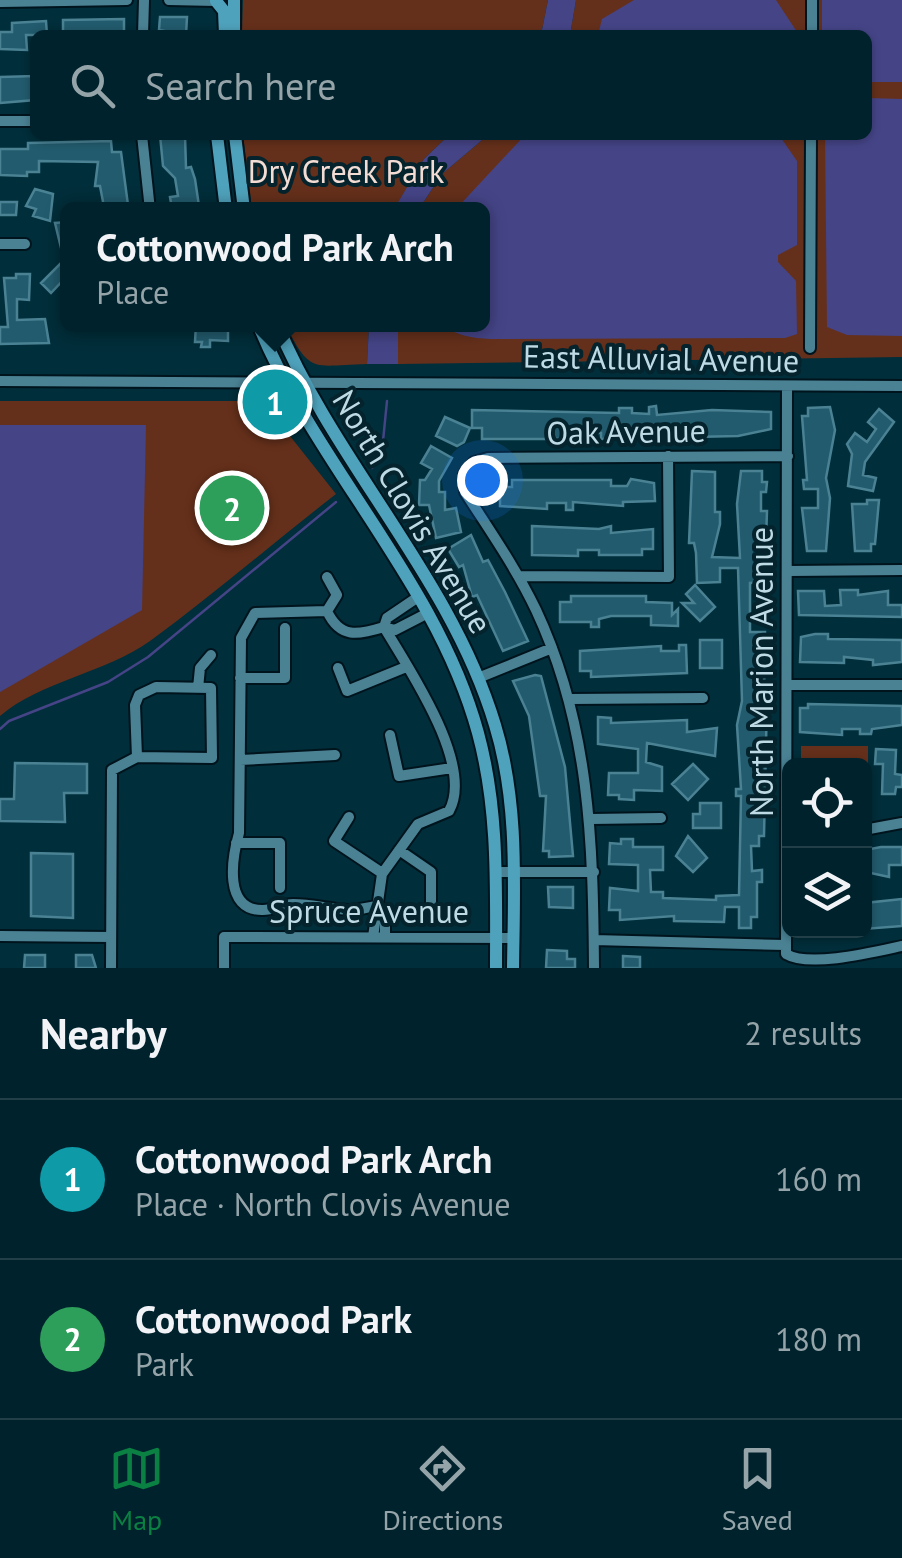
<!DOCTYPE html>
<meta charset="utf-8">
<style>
:root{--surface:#00222c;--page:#0a2a34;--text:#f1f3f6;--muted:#95a4a9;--line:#223f48;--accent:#0b8043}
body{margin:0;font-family:"PT Sans",sans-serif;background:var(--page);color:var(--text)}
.controls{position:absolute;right:30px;bottom:30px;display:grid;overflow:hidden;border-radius:15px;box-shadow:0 2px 8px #0004}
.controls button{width:90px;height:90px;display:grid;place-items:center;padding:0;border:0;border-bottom:2px solid var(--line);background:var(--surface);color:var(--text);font:50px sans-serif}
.you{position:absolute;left:482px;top:480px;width:35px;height:35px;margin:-25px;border:8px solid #fff;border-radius:50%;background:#1a73e8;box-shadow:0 0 0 15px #1a73e833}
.badge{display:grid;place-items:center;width:65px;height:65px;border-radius:50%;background:var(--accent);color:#fff;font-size:32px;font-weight:700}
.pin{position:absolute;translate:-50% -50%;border:5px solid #fff;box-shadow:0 2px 10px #0006}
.popup{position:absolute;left:60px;top:202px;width:430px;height:130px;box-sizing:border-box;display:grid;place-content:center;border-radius:15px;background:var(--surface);filter:drop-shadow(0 2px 8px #0005);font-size:32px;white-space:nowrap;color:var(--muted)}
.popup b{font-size:38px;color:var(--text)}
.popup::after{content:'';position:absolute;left:50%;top:100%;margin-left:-20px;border:20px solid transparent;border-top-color:var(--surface)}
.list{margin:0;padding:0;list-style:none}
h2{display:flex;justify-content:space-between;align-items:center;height:130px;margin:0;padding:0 40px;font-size:42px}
h2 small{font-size:32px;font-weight:400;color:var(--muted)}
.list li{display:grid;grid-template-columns:65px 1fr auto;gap:30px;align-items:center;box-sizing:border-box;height:160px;padding:0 40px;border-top:2px solid var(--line)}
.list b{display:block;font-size:38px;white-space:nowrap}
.list p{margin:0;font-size:32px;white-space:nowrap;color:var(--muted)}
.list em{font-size:32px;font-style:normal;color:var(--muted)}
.icon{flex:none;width:55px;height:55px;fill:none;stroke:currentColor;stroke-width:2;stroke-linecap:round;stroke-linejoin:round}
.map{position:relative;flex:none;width:902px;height:968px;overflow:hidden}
.search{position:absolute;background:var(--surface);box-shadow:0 2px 8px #0004;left:30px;right:30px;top:30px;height:110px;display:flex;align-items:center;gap:25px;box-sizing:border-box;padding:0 35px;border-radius:15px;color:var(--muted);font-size:38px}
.sheet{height:450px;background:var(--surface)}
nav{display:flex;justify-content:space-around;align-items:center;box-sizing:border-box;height:140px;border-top:2px solid var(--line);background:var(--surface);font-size:28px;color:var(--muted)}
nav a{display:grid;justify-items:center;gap:5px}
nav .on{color:var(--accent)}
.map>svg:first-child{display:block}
.green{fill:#65301b}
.water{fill:#454487}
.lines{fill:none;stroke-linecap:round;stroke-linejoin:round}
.stream{stroke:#454487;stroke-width:2.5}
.building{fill:#225b6d;stroke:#4a8294;stroke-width:2.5}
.minor-casing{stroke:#00141d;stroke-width:14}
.major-casing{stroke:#00141d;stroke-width:16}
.minor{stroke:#4a8294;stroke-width:10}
.major{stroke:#4fa2bc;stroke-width:12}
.labels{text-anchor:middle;stroke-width:8;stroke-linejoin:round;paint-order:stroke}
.park-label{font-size:32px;fill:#f3dcd4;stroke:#04232c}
.street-label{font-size:32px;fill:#bedae4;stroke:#04232c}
</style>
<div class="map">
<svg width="902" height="968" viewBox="0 0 902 968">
<rect width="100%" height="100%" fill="#002e3a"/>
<path class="green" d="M243,0h305l-7,35h-299z
M576,0h326v357l-504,7v-39l84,-1v-114l-63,-1 23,-35 46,-39h379v-100h-297z
M243,135h206l-25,24 -30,51 -142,-1z
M286,325h83l-2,39c-52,1 -57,12 -81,-39z
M0,401h271l19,35 46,58c-63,49 -123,101 -186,147 -45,32 -111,41 -150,75z
M801,746h67v74l-3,1 -1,-55 -63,-1z"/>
<path class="water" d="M548,0h28l-6,35h-29z
M634,0h142l23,35h-201l4,-16z
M822,0h80v82h-35v-47h-45z
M867,98l35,1v237l-55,-1 -20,-8 -2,-192h42z
M449,135h39l-46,39 -23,35h-25l30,-50z
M525,135h254l18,26v84l-19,10v7l18,19 1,53 -12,4 -295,1c-18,-1 -33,-3 -47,-14l39,-1v-114l-26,-1z
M369,325h29v39h-31z
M0,425h146l-4,185 -142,82z"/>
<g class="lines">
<path class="stream" d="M372,468l11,-27 4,-40
M0,729l9,-8 99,-39 40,-25 188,-155"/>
</g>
<path class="building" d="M160,17h27l-1,18 -27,-5z
M124,19v16h-61v-15z
M46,21l1,14h-21l1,15 -27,-1v-17h12v-9z
M35,76v24l-35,3v-26z
M160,135h25l1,33 5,-1 4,12 4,27 -27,3 -2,-12 8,-1 -3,-18 -12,-12z
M111,141l1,11h9l7,53 -24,2 -4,-21h-5l3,-24 -59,-1v11h-12v4l-27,-1v-26h28v-6z
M35,189l18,5 -3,27 -17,-5 3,-7 -10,-3z
M0,202h17l-1,13h-16z
M68,222v30h-6l-7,-29z
M68,256v19l-17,18 -10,-10z
M16,274h14l-1,26 -12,-1v21l28,-1 4,24 -49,1v-17h8l-4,-49h12z
M196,324l32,3v14l-18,-1v7h-9l1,-5h-7z
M656,406l1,9 55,-5 59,2v17l-33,7 -137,3v-6h-17l-10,2v4h-92v-11h-10v-18l147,3v-5h13v5l17,1v-7z
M830,407l5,23 -9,48 4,20 -4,53h-19l-5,-43h16v-19h-14l-1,-9h4l-5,-64h6v-8z
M879,409l15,13 -29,40 -2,13 13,3 -3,13 -25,-5 4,-32 -5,-10 8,-11 12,9 9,-13 -8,-7z
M445,417l25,11 -6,14 -7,4 -21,-10z
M431,446l21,12 -13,23v11h6v18l11,-2 5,24 -25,6 -7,-33h-10l1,-25h5l7,-11 -11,-6z
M692,471l23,1v40h5v12l-8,33 28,1 -3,-54 4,-33h21v11h5l-1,10h-5v19h6l-1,29h-6l7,42 -17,1v49h15v13h-6v17l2,7h5l-5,30h6l-3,137h-5v10h-8l1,25 10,-1v12h-5v35h-6v11h-12v-21h-14l-1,15 -50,-1v-5l-54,4v-10h-11l1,-22 28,3v-26l-29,-1 1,-21 11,1v-5h12v8h30v23h-13l1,22h12v6l53,2v-4l23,-1 2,-99h-5v-7h5l-4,-64 5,-24 -4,-133h-18v14l-23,1 -1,-30 -2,-10h-5z
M631,479l23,4 1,18 -32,1v4l-50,-4v8h-7v-7h-19v6l-47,-3v-19h12v-7h99v6h16z
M867,500h12l-4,44h-4v7h-16l-3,-47h15z
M532,526l67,3 12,-3v7l42,-4v20h-11v6h-43v-5h-21v6l-46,-1z
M471,535l12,27 5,-2 17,32 23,49 -25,10 -26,-56 -5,2 -9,-32 -4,2 -11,-18z
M695,585l20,22 -15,14 -18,-18h12l-8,-9z
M840,590h18v5l30,-4v14h14v12l-103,-2 -1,-24h26l1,15 16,-1z
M571,596h75v6l26,1v12l6,-6v17l-27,-1v-9h-40l-12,3v8h-8v-5h-31v-20h11z
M815,634h13v5l74,1v22l-29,3v-5l-29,-3v6l-44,-1 1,-25z
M700,640h22v28h-22z
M679,645h7l1,28 -96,4v-6h-11v-20l81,-5v5h18z
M535,675l6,1 24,91 8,89 -24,1v-6h-6l3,-55h-6l-11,-80 -16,-35z
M808,704l94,2v19l-30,4 -1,5h-11v-5h-18v6l-42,-3v-24h8z
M598,717l13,1v5l76,-3v12l30,-4 -2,28 -68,-13 -1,19 16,5v24l-28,-1v10l-15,-1v-4h-11l1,-22h29v-24l-40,-5z
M876,749l20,1 -1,24 7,1v12h-6l-1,7h-13l1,-30h-8z
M15,763l72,1v29h-23l1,29 -65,-1v-22h14z
M693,764l15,15 -20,21 -16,-16z
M700,803h21v25h-28v-14h7z
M688,836l19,22 -14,14 -17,-16z
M881,847h21v18h-13v12l-23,-5 -1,-22z
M31,853l42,1v64l-42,-2z
M548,887h25v21l-24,-1z
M902,899v27l-38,3 1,-26z
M547,950l20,1v8h8v9h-29z
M25,955h20v13h-21z
M76,955h16l4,13h-20z
M623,956l17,1v11h-17z"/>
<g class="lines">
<defs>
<path id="minor" d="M169,0l47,1
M0,2l127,-2
M143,35l1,-35
M812,35v-35
M0,121h35
M142,135l8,75
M0,244h25
M810,348l1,-213
M0,381l902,5
M787,386l-1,568c23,14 88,-2 116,-8
M788,571l114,-1
M518,576l151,1 -1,-121
M327,577l10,18 -10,16c13,28 31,24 57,16 24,41 91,138 65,184l-31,13 -36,50 -9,63
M418,597l-31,21 -3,9 11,3 33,-17
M327,611l-72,2 -14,25 -2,195c-7,25 -16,78 24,77 11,0 19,-6 30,-6 19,0 37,5 55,6 11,1 21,-4 31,-4
M338,668l9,23 59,-24
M240,678h45v-50
M478,678l74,-30
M787,685h115
M198,688l2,-20 11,-13
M570,699l133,-1
M390,735l9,41 53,-8
M240,760l95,-5
M349,817l-15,24 48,32
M591,819l70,-1
M864,830l38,-7
M236,843h44v45
M399,850l32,22v38
M497,872h97
M379,906l6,7v24
M0,936l111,1
M594,940l191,5
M111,968l1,-198 25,-13 75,1 -1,-70 -55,-1 -17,8 -4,10 2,52
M224,968v-31l289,1
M594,968c-1,-125 -4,-243 -58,-358 -20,-42 -46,-79 -71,-118l-1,-18 10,-12 14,-4 300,-2"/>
<path id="major" d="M216,1l8,10 1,24
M234,35v-35
M217,135l9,75
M235,135l9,75
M258,324c59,144 179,258 220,409 21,77 18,156 18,235
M277,324c59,141 174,254 218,401 24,78 19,163 18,243"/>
</defs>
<use href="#minor" class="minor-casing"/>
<use href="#major" class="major-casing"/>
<use href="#minor" class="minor"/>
<use href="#major" class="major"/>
</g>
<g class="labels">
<g class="park-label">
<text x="346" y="183">Dry Creek Park</text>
</g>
<g class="street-label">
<text transform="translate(661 359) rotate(1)" y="11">East Alluvial Avenue</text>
<text transform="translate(626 432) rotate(-1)" y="11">Oak Avenue</text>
<text transform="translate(412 512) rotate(59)" y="11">North Clovis Avenue</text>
<text transform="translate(762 672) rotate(-90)" y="11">North Marion Avenue</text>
<text x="369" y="923">Spruce Avenue</text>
</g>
</g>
</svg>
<div class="controls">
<button><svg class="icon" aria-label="locate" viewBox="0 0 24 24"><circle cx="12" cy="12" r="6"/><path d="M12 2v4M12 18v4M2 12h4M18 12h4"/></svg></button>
<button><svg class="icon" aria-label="layers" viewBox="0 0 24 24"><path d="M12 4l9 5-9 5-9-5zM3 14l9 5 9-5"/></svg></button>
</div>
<div class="you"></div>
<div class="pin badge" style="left:275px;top:402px;background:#0f9aa8">1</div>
<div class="popup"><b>Cottonwood Park Arch</b>Place</div>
<div class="pin badge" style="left:232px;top:508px;background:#2e9e5b">2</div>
<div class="search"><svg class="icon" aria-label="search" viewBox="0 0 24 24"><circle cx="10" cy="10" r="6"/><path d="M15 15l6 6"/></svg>Search here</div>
</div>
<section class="sheet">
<h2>Nearby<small>2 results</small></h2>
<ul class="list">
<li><span class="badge" style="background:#0f9aa8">1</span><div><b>Cottonwood Park Arch</b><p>Place · North Clovis Avenue</p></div><em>160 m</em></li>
<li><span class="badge" style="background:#2e9e5b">2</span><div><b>Cottonwood Park</b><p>Park</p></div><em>180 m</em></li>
</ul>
</section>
<nav>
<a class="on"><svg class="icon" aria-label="map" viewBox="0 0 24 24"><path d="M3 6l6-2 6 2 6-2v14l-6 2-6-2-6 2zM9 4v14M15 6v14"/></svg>Map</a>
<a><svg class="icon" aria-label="directions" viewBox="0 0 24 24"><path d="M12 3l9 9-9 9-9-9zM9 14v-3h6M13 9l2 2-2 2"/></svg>Directions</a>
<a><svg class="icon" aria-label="saved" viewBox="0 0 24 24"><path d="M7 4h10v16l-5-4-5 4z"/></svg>Saved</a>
</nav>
